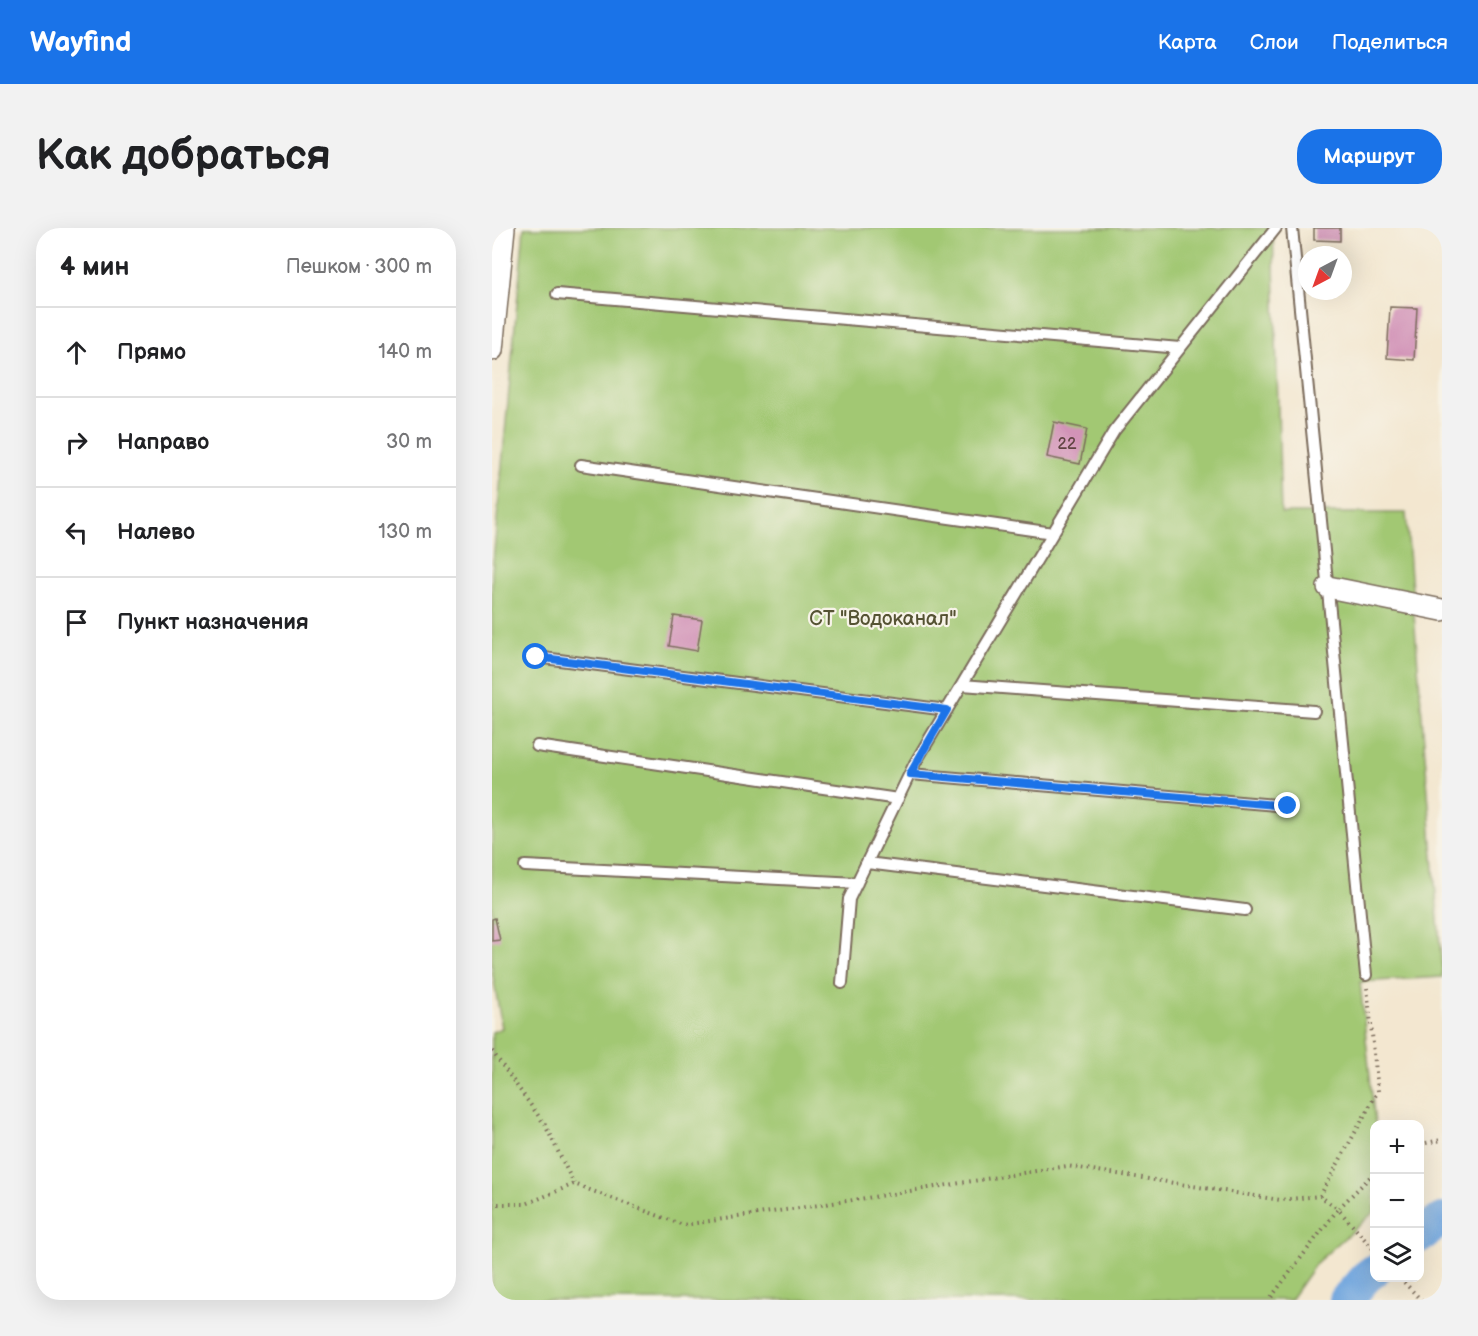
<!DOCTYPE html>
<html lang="ru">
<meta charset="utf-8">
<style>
:root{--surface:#fff;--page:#f2f2f2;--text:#202124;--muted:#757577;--line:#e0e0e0;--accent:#1a73e8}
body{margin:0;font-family:"Balsamiq Sans",sans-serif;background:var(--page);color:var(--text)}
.controls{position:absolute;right:18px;bottom:18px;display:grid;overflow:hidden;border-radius:12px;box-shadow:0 6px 24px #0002}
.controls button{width:54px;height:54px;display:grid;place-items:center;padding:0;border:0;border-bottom:2px solid var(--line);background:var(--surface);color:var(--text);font:30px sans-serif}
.compass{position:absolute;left:806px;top:18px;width:54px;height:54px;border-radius:50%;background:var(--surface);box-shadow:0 6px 24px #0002;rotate:221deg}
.stop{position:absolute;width:18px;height:18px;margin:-14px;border:4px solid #1a73e8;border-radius:50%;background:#fff}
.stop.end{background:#1a73e8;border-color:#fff;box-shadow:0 2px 6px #0008}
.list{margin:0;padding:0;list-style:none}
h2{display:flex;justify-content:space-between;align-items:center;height:78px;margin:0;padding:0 24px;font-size:26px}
h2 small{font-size:20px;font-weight:400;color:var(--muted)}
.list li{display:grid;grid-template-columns:39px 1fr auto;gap:18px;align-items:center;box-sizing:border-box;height:90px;padding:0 24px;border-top:2px solid var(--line)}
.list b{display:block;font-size:22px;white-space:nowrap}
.list em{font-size:20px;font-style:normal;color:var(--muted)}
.icon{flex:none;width:33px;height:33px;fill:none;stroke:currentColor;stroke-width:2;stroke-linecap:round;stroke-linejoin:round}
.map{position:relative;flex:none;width:950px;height:1072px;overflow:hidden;border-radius:24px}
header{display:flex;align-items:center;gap:36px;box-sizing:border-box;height:84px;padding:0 30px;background:var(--accent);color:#fff}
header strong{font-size:28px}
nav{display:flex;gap:33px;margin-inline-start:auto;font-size:21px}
.intro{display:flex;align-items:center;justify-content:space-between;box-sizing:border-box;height:144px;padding:0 36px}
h1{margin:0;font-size:42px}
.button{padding:15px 27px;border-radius:24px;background:var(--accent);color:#fff;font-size:21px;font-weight:700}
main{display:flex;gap:36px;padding:0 36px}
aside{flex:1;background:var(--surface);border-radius:24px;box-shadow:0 6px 24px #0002}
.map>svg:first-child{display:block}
.green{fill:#a2c873;stroke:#6e7948;stroke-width:1.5}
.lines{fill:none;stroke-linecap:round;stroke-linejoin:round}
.river{stroke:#71a6de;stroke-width:34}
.building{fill:#d293b7}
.service-casing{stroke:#7b6c5c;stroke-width:14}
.minor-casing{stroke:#7b6c5c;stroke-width:24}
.path{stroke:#7b6c5c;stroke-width:4;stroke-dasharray:1.5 4.5;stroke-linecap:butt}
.service{stroke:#fff;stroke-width:10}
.minor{stroke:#fff;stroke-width:21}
.route{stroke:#1a73e8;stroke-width:8}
.labels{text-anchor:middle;stroke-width:4.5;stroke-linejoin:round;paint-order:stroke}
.number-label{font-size:16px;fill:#614444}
.park-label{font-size:20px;fill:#555233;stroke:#f7f3e8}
</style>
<header>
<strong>Wayfind</strong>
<nav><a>Карта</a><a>Слои</a><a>Поделиться</a></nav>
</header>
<div class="intro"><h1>Как добраться</h1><a class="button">Маршрут</a></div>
<main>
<aside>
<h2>4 мин<small>Пешком · 300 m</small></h2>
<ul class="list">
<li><svg class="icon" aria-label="ahead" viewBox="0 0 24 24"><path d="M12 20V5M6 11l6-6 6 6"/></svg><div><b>Прямо</b></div><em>140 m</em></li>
<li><svg class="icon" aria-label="right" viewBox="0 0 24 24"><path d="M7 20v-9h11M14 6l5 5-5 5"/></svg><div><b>Направо</b></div><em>30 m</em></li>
<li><svg class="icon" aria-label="left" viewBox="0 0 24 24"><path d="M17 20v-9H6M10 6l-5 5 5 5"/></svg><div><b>Налево</b></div><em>130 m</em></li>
<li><svg class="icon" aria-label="arrive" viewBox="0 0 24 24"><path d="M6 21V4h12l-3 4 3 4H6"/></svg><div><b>Пункт назначения</b></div></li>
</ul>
</aside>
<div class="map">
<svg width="950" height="1072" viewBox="0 0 950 1072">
<rect width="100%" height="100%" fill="#f7f3e8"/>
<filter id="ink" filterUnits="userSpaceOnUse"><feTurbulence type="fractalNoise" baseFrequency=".0167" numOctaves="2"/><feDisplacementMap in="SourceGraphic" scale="12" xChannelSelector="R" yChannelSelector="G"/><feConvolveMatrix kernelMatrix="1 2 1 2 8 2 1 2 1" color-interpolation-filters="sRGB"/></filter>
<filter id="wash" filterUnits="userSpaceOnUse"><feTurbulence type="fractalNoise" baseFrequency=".008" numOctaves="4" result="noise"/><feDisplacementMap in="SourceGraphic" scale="24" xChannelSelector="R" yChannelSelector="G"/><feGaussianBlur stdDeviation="1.35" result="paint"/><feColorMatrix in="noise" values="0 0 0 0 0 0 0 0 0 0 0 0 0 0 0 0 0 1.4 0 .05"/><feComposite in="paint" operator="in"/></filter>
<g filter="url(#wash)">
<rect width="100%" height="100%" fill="#f3e7d0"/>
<path class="green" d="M32,0h749l8,285h125l36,458v6l-82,5 15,142 -1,88 -58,51 -26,37h-798v-268l10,-4 -10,-58v-397z"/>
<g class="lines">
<path class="river" d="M928,1008l16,-13 6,-3
M854,1072l20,-23 8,-6"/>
</g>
<g id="blocks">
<path class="building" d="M822,0h26v13l-26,-1z
M898,79l27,1 -3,52 -27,-2z
M562,194l33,7 -7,35 -33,-7z
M182,388l28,4 -5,31 -28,-5z
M3,690l5,22 -8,1v-22z"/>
</g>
</g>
<g filter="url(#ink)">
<use href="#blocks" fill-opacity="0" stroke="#7b6c5c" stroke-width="1.5"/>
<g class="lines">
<defs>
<path id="service" d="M800,0l74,747
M65,66l623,54
M89,237l472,68
M44,429l411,53
M470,457l352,26
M45,518l361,53
M418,546l378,32
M375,635l378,47
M33,638l332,17
M350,755l7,-84 66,-136 199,-332 162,-203"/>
<path id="minor" d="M0,122l12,-122
M836,359l114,23"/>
</defs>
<use href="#service" class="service-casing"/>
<use href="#minor" class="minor-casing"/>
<path class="path" d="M0,823l53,74 29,59
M928,916l22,-4
M882,945l-36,36 36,41
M828,968l58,-105 -11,-104
M0,976h34l48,-20 109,41 177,-26 207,-33 213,34 40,-4 18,13 -69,91
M908,1050l21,22"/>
<use href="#service" class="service"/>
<use href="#minor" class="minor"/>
</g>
</g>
<g class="lines" filter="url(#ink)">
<path class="route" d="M44,429l411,53 -37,64 378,32"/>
</g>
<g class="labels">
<g class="number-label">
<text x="575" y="221">22</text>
</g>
<g class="park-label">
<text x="391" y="397">СТ "Водоканал"</text>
</g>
</g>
</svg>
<div class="controls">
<button>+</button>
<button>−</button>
<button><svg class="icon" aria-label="layers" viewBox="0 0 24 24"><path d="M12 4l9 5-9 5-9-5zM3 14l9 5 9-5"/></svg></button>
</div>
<svg class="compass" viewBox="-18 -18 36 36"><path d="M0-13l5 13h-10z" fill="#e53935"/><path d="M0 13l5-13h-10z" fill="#757577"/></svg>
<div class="stop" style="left:44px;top:429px"></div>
<div class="stop end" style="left:796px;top:578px"></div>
</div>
</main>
